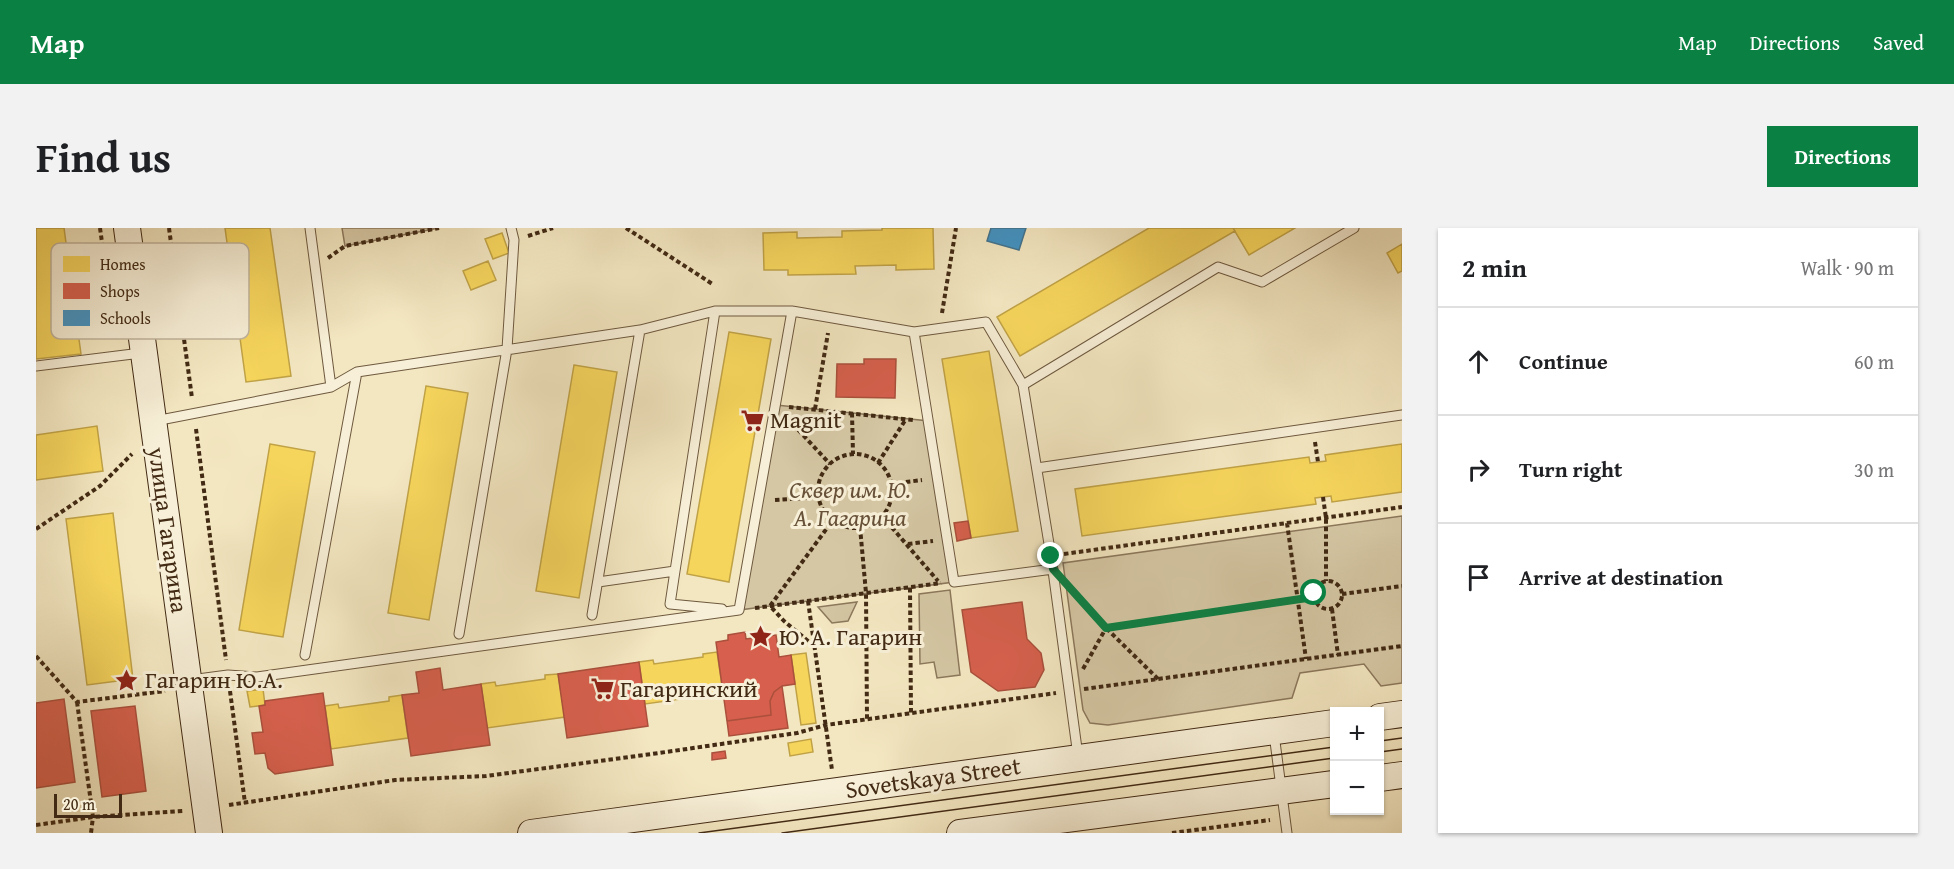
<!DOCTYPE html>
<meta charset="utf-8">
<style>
:root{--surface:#fff;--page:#f2f2f2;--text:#202124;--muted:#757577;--line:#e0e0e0;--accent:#0b8043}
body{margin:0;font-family:"Gentium Book Plus",serif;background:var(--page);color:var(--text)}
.controls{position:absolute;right:18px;bottom:18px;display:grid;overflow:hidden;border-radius:0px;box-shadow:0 2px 4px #0004}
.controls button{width:54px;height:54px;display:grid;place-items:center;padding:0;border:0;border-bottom:2px solid var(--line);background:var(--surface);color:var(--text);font:30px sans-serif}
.scale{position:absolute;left:18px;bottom:15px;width:68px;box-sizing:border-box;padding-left:6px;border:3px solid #422a14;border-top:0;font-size:16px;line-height:21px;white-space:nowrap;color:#422a14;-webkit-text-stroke:4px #f7efd7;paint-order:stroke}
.stop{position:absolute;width:18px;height:18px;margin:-14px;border:4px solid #0b8043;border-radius:50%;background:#fff}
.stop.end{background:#0b8043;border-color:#fff;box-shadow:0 2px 6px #0008}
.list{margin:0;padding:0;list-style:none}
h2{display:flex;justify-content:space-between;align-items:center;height:78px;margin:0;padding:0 24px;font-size:26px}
h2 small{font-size:20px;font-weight:400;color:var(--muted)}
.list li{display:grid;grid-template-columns:39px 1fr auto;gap:18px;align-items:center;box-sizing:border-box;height:108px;padding:0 24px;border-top:2px solid var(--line)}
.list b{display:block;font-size:22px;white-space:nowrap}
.list em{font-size:20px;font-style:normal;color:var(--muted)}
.icon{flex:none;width:33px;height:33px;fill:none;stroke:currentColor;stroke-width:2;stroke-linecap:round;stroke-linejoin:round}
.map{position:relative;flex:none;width:1366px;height:605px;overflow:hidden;border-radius:0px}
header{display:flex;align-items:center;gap:36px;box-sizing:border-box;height:84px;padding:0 30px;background:var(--accent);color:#fff}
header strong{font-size:28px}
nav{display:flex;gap:33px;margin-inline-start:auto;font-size:21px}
.intro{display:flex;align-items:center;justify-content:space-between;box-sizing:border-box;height:144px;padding:0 36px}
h1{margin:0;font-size:42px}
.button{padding:15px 27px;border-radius:0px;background:var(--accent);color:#fff;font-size:21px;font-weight:700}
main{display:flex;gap:36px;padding:0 36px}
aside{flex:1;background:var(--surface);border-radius:0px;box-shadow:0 2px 4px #0004}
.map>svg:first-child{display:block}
.green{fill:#d5c7a4;stroke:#8c785c;stroke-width:1.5}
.homes{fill:#f6d55c;stroke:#c0a246;stroke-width:1.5}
.shops{fill:#d6604d;stroke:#aa503c;stroke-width:1.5}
.schools{fill:#4393c3;stroke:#43748e;stroke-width:1.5}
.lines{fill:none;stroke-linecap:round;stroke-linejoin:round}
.lane-casing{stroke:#6e593f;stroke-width:11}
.secondary-casing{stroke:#422a14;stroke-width:28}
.path{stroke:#422a14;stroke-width:4;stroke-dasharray:4.5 3;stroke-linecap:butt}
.lane{stroke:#f7efd7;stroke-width:9}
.secondary{stroke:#f7efd7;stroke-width:26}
.tram{stroke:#422a14;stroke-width:1.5}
.route{stroke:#0b8043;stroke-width:8}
.labels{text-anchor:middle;stroke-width:6;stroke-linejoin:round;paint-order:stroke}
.poi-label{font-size:24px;fill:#422a14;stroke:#f7efd7;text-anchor:start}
.park-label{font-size:24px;font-style:italic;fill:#675138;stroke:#f7efd7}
.street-label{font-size:24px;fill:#422a14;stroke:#f7efd7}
.key{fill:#f7efd7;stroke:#c1b49c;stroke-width:1.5}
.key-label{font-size:16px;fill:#422a14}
</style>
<header>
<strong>Map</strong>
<nav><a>Map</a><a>Directions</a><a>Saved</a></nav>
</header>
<div class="intro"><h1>Find us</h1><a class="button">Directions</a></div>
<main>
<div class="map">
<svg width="1366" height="605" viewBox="0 0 1366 605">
<rect width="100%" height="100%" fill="#f3e7c1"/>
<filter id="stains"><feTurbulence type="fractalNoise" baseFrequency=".00333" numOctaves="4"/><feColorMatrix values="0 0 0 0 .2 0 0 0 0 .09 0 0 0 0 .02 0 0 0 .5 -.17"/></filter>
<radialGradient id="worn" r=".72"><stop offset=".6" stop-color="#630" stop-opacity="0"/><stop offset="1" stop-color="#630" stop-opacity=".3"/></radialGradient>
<path class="green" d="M306,0h97l-94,18z
M740,177l153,16 25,161 -215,28z
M1366,288v167l-21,3 -17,-22 -64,9 -8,25 -184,27 -18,-2 -7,-13 -20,-147z
M914,362l10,85 -23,3 -3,-16 -14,2 -1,-70z
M821,374l-9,19 -16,2 -14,-16z"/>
<path class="homes" d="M0,0h28l17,126 -45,5z
M189,0h45l21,148 -45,6z
M846,0h51l1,41 -38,1v-5l-41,1 1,8 -68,1v-5h-24l-1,-37 34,-1v6l45,-1v-6l40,-1z
M1113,0h84l2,3 -215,125 -23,-39z
M1197,0h62l-46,27z
M466,5l7,20 -16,6 -8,-20z
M1366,16v27l-4,2 -11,-20z
M452,33l8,19 -25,10 -8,-19z
M693,104l42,7 -42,243 -42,-8z
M953,123l29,180 -47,7 -29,-179z
M538,137l43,7 -38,226 -43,-7z
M390,158l42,7 -39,227 -41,-7z
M61,198l6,45 -67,9v-45z
M234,216l45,8 -32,185 -44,-7z
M1366,216v48l-70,10 -1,-6 -16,2 1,6 -234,32 -7,-47 234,-32 1,6 16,-2 -1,-6z
M77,285l20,166 -46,6 -21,-166z
M681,424l6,41 -78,11 -6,-42 14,-2 1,4 49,-7v-3z
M770,425l10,70 -15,2 -10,-70z
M522,446l7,43 -78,11 -6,-44 14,-2 1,4 49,-7v-4z
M227,461l2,16 -15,2 -3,-16z
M366,467l6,43 -77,11 -6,-43 13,-2 1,4 50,-7v-4z
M775,511l2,13 -23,4 -2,-13z"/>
<path class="shops" d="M828,131h32l-1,39 -59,-1 1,-33h27z
M932,293l3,17 -14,3 -3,-18z
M986,374l5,37 14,14 3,17 -9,17 -37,4 -27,-19 -9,-62z
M709,404l1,7 30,-4 3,22 12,-2 4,29 -13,2 -8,6 -4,9 1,14 -44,6 -11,-79 12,-2v-5z
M603,434l9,64 -81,12 -9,-64z
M404,440l3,22 38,-6 9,61 -79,11 -9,-61 17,-2 -3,-21z
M746,458l6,42 -59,8 -2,-15 44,-6 -1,-14 4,-9z
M287,465l10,72 -58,9 -7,-6 -3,-15 -10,1 -3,-21 11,-1 -4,-26 6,-1v-4z
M28,471l11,83 -39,6v-85z
M99,478l11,85 -44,6 -11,-86z
M689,523l1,7 -14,2v-7z"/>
<path class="schools" d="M955,0h35l-7,22 -32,-9z"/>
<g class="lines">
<defs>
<path id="lane" d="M274,0l21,159
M878,104l40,250 99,-13
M0,138l105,-13
M987,157l195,-118 44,15 92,-54
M119,193l176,-34 26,-15 283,-42 75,-19h77l122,21 72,-10 37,63 28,171 27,200
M1001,240l365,-53
M639,343l-5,33 52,5
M562,354l77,-11 40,-260
M703,382l53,-299
M556,387l48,-285
M423,406l48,-285 7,-109 -3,-12
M269,427l52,-283
M154,452l38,-5 29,2 482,-67
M1238,506l13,99"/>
<path id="secondary" d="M91,0l82,605
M1344,489l22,-3
M1344,550l22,-3
M495,605l803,-110
M924,605l374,-49"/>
</defs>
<use href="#lane" class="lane-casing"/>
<use href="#secondary" class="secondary-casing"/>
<path class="path" d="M64,0l7,50
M133,0l23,170
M590,0l88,57
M492,8l25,-8
M292,30l17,-12 94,-18
M906,85l14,-85
M753,179l124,13
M779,181l13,-76
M816,185l1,41
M752,191l42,45
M160,201l30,231
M1279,214l3,20
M782 263a37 37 0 1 1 74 0a37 37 0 1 1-74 0Z
M842,235l28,-44
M855,256l31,-4
M1287,269l3,21v63
M739,272l44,-3
M846,288l56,65
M1251,295l19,136
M824,299l6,66 1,126
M0,301l64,-43 32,-32
M872,316l25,-3
M1028,326l338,-47
M1278 367a14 14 0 1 1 28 0a14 14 0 1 1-28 0Z
M874,360l1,125
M1036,361l34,39 52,51
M1306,366l60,-8
M772,373l24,169
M719,380l186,-25
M1296,381l6,46
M778,418l-30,-25 -14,-15 63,-86
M0,428l41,46 88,-11
M1047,441l23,-41 208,-31
M1048,461l318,-43
M194,463l15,112
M41,474l16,115 -2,16
M193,577l166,-25 91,-4 166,-22 145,-21 29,-8 230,-32
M0,597l57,-8 90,-6
M1136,605l98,-13"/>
<use href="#lane" class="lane"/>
<use href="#secondary" class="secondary"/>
<path class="tram" d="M1344,513l22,-3
M1344,524l22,-3
M663,605l635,-86
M746,605l552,-75"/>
</g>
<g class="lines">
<path class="route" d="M1015,328l2,13 53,59 208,-31v-4"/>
</g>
<defs>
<symbol id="supermarket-bare" viewBox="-9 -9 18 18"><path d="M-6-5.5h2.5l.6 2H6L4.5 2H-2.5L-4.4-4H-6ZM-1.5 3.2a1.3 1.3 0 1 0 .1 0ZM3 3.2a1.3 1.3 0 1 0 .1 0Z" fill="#8f2418" stroke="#f7efd7" stroke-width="2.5" paint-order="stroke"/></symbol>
<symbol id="sight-bare" viewBox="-9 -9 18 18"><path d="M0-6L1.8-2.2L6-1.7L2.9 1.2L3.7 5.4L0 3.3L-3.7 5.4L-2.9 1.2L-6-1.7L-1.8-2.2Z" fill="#8f2418" stroke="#f7efd7" stroke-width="2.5" paint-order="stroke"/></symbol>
</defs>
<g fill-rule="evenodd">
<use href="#supermarket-bare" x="700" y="176" width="33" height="33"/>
<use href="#sight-bare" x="708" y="392" width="33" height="33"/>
<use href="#sight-bare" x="74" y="436" width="33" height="33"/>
<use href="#supermarket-bare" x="550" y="444" width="33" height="33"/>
</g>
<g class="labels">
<g class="poi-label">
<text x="734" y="200">Magnit</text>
<text x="743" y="417">Ю. А. Гагарин</text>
<text x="109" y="460">Гагарин Ю.А.</text>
<text x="584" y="469">Гагаринский</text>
</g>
<g class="park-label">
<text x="814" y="270">Сквер им. Ю.<tspan x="814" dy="28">А. Гагарина</tspan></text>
</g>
<g class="street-label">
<text transform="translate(132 302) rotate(82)" y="8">улица Гагарина</text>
<text transform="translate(897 550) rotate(-8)" y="8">Sovetskaya Street</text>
</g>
</g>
<rect x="15" y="15" width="198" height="96" rx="9" class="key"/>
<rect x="27" y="28" width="27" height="16" fill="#f6d55c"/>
<rect x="27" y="55" width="27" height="16" fill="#d6604d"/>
<rect x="27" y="82" width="27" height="16" fill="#4393c3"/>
<g class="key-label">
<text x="64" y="42">Homes</text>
<text x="64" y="69">Shops</text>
<text x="64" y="96">Schools</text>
</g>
<rect width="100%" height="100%" filter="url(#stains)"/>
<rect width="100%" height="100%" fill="url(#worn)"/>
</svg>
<div class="controls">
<button>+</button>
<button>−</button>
</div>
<div class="scale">20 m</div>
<div class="stop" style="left:1278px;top:365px"></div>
<div class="stop end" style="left:1015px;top:328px"></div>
</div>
<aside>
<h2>2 min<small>Walk · 90 m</small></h2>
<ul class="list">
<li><svg class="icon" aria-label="ahead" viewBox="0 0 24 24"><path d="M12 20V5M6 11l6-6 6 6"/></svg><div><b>Continue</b></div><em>60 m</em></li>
<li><svg class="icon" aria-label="right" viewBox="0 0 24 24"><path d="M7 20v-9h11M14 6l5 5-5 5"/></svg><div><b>Turn right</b></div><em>30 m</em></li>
<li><svg class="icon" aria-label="arrive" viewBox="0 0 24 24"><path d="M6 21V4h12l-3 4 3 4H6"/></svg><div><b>Arrive at destination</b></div></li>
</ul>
</aside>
</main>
